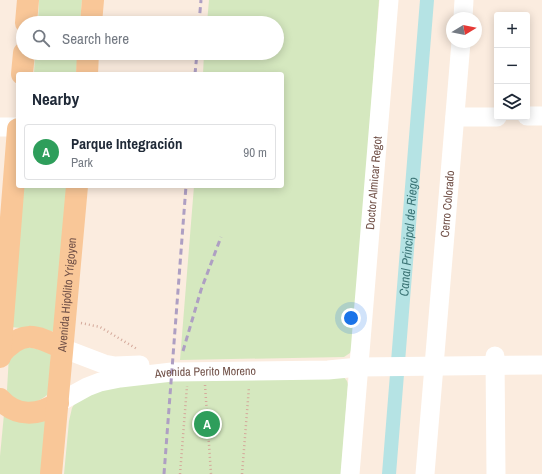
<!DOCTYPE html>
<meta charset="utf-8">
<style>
:root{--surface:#fff;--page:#f6f6f7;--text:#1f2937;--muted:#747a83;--line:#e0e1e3;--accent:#d93025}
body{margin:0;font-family:"Archivo Narrow",sans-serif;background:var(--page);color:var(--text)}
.controls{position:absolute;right:12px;top:12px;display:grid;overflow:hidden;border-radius:4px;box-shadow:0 2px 10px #0003}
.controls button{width:36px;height:36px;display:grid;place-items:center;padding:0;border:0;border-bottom:1px solid var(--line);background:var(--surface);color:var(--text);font:20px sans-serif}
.compass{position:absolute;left:446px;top:12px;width:36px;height:36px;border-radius:50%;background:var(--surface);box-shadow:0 2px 10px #0003;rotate:80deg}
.you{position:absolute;left:351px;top:318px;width:14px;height:14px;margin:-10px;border:3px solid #fff;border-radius:50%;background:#1a73e8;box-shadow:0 0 0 6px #1a73e833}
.badge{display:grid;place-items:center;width:26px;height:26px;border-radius:50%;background:var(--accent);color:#fff;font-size:13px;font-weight:700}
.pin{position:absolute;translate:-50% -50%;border:2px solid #fff;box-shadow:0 1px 4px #0006}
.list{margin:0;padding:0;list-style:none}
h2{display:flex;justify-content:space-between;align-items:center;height:52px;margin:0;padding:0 16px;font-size:17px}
h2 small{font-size:13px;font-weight:400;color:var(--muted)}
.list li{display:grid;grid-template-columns:26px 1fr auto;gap:12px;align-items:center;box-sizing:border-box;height:56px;margin:0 8px 8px;padding:0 8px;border:1px solid var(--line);border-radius:4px}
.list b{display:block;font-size:15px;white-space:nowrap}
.list p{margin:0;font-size:13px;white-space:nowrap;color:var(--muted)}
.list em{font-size:13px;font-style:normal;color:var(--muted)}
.icon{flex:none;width:22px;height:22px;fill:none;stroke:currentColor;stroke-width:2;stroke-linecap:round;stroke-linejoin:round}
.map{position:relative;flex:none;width:542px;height:474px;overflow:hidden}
.search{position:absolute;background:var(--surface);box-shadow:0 2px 10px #0003;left:16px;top:16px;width:268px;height:44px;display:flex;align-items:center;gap:10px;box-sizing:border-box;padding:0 14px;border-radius:22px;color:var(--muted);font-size:15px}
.panel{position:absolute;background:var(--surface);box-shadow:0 2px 10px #0003;left:16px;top:72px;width:268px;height:116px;border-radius:4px}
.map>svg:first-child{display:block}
.green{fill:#d5e8bf}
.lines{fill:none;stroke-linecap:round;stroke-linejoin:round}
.canal{stroke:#b5e3e4;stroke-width:14}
.path{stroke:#d4a99b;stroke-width:2.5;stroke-dasharray:1 3;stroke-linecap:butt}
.minor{stroke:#fff;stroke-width:19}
.major{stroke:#f9c798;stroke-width:22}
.rail{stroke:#ae9fc3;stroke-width:3;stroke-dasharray:6 4;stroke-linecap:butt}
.labels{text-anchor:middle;stroke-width:3;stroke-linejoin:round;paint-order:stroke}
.street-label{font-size:12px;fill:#715148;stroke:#fff1e5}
.water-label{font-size:13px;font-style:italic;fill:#3c7576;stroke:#fff1e5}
</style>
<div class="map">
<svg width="542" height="474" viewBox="0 0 542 474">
<rect width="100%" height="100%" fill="#fbecdf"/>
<path class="green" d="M39,0h43l-2,23h-42z
M209,0h170l-25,343 -4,10 -6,4 -164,3 14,-174h88v-112h-79l1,-21h73v-30h-70z
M35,53h43l-2,21h-42z
M23,186h45l-11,146 -46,-5z
M18,345l33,7 -1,40c-7,8 -15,10 -25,13l-17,-10 -1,-5 2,-35z
M343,376l4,5 1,4 -7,89h-277l5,-53 3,-13 3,-5 20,-13 76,-12z
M4,414l46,5 -5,55h-45v-18z"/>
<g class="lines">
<path class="canal" id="s1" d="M389,474l38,-474"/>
<path class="path" d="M81,323l19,4 37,22
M205,385l6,89
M180,474l7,-88
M242,474l7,-87"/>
<g class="minor">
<path d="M463,18l1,-18"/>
<path d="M527,116h15"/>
<path d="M455,117h42"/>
<path d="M0,127h18"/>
<path d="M62,348l42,16 11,2 25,-1"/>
<path d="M495,356l1,118"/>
<path id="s2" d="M58,403l29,-16 13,-5 20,-4 52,-6 156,-2 31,-3 183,-2"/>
<path id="s3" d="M350,474l39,-474"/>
<path id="s4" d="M425,474l36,-432"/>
</g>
<g class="major">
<path d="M26,23l2,-23"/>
<path d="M91,23l2,-23"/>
<path d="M22,74l2,-21"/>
<path d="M87,74l1,-21"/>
<path d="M0,355c22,-26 35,-20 62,-7"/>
<path d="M0,357l18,-228"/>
<path d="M0,399c16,18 38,17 58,4"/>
<path id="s5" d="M51,474l26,-288"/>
</g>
<path class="rail" d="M199,23l2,-23
M195,74l2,-21
M183,351l18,-61 20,-53
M164,474l22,-288"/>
</g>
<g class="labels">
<g class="street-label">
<text dy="4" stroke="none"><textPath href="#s3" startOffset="292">Doctor Almicar Regot</textPath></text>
<text dy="4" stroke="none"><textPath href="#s4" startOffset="271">Cerro Colorado</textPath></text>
<text dy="4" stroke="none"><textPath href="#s5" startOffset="180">Avenida Hipólito Yrigoyen</textPath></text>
<text dy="4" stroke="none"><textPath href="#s2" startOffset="153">Avenida Perito Moreno</textPath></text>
</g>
<g class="water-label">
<text dy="5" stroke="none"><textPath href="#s1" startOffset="238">Canal Principal de Riego</textPath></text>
</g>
</g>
</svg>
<div class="controls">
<button>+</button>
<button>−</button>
<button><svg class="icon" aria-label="layers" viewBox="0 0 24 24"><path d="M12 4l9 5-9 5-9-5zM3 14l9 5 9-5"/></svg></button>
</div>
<svg class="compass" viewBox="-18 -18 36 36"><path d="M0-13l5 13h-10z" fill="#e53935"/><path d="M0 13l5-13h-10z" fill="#747a83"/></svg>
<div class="you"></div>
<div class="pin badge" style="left:207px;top:424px;background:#2e9e5b">A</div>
<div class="search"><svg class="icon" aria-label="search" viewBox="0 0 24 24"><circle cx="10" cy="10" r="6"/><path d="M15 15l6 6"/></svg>Search here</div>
<section class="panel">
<h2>Nearby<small></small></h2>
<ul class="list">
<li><span class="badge" style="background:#2e9e5b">A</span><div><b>Parque Integración</b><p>Park</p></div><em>90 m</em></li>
</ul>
</section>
</div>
